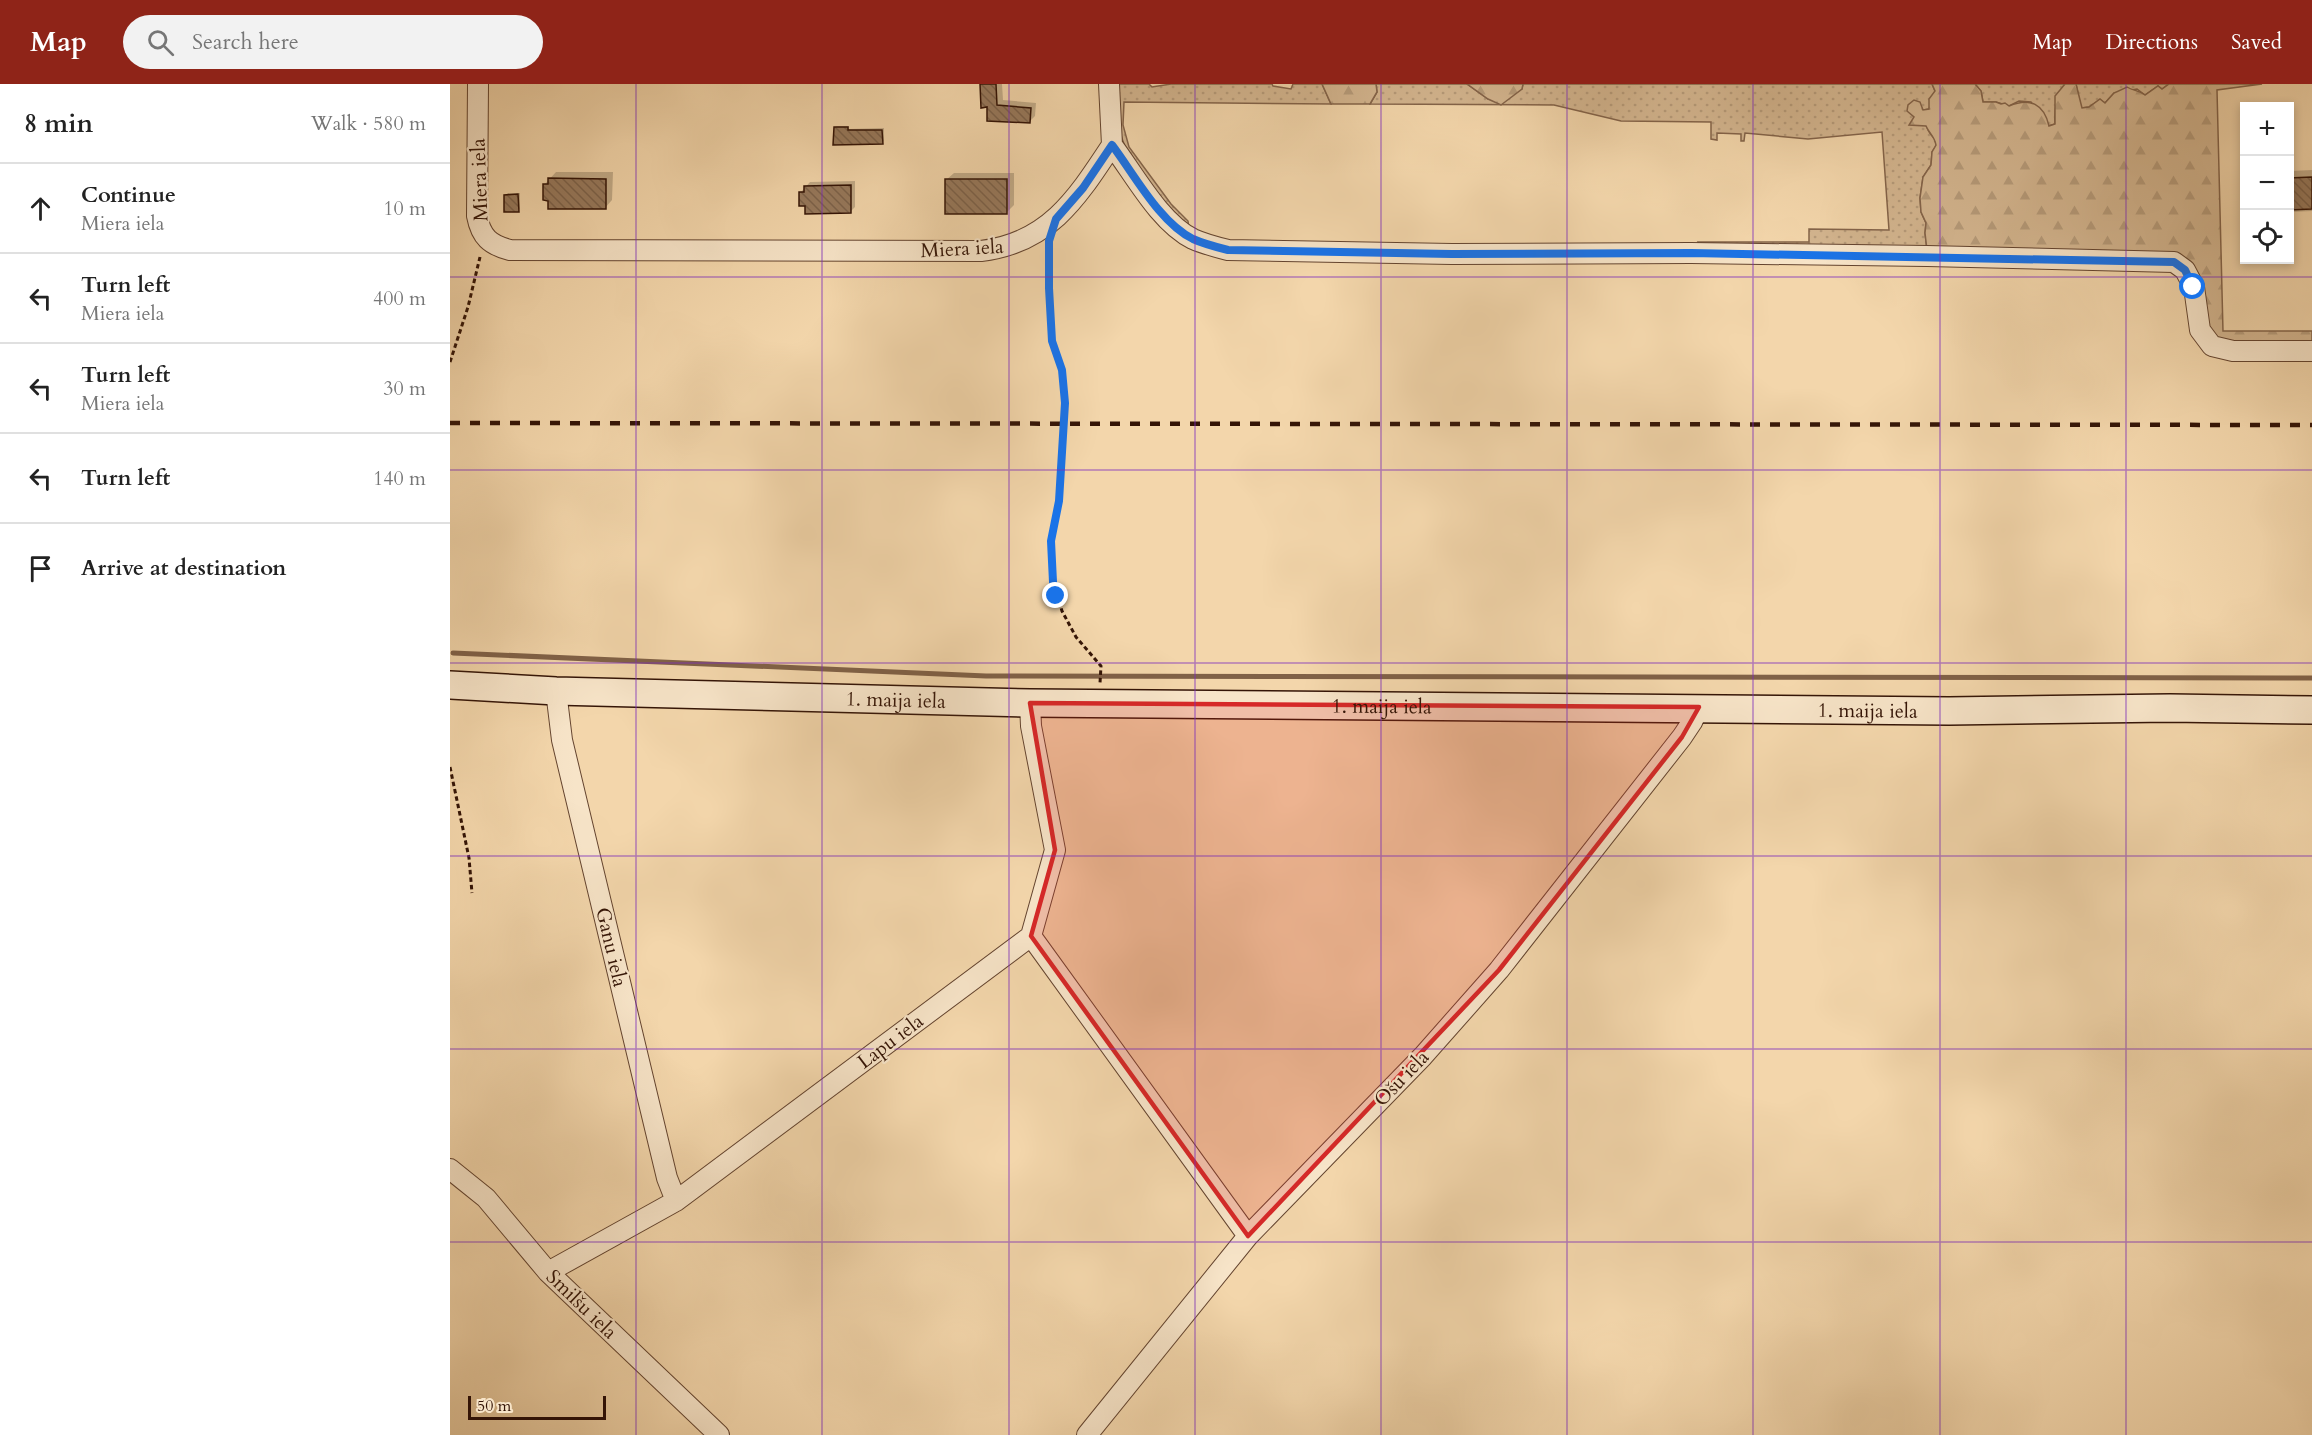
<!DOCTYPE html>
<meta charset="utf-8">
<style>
:root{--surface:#fff;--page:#f2f2f2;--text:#222;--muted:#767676;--line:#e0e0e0;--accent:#8f2418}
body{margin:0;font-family:Cardo,serif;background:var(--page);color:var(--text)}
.controls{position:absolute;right:18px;top:18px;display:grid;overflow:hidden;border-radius:0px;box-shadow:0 3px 9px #0003}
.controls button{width:54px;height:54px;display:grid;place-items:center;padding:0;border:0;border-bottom:2px solid var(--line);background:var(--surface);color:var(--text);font:30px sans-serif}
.scale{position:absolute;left:18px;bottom:15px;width:138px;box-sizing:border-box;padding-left:6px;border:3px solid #341406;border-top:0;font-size:16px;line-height:21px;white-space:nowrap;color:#341406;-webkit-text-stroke:4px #f7e4c8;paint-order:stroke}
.stop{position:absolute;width:18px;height:18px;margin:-14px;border:4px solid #1a73e8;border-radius:50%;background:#fff}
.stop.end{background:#1a73e8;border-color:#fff;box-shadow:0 2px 6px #0008}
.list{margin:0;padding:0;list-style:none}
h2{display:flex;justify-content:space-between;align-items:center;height:78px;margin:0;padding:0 24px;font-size:26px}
h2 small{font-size:20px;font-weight:400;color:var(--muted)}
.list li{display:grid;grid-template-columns:39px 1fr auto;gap:18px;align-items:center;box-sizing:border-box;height:90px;padding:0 24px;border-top:2px solid var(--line)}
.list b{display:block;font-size:22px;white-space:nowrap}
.list p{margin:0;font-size:20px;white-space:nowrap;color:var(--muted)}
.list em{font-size:20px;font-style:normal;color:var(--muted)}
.icon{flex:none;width:33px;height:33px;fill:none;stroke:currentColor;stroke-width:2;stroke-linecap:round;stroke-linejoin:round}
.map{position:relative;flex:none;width:1862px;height:1351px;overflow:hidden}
header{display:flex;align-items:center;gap:36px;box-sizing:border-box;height:84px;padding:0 30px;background:var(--accent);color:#fff}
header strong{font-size:28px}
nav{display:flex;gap:33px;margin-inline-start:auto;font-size:21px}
.search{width:420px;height:54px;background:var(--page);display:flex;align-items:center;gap:15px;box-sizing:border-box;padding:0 21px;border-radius:33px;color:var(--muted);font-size:22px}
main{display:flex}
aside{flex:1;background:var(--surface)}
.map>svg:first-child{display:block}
.grass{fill:url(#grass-dots);stroke:#84644a;stroke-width:1.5}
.forest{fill:url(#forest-firs);stroke:#84644a;stroke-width:1.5}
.shadow{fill:#0003}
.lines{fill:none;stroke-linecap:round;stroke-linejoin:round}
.stream{stroke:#806147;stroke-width:5}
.building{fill:url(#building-back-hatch);stroke:#341406;stroke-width:1.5}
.street-casing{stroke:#64442f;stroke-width:22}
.secondary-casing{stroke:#341406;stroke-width:30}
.path{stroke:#341406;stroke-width:3;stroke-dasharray:4.5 3;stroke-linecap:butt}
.street{stroke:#f7e4c8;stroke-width:20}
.secondary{stroke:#f7e4c8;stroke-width:27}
.rail{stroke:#341406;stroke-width:4.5;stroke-dasharray:10 10;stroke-linecap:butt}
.route{stroke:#1a73e8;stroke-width:8}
.marked{fill:#d62828;fill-opacity:0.2;stroke:#d62828;stroke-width:4.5;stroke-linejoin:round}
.grid{fill:none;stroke:#7b2cbf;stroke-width:1.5;stroke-opacity:0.55}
.labels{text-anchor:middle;stroke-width:4.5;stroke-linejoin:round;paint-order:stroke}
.street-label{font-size:20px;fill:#341406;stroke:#f7e4c8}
</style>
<header>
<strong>Map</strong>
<div class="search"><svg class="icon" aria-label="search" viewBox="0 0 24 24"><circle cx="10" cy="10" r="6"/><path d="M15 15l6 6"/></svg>Search here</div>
<nav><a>Map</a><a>Directions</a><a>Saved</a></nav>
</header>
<main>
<aside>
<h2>8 min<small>Walk · 580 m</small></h2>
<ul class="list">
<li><svg class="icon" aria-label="ahead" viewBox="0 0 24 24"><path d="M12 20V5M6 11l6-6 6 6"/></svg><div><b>Continue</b><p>Miera iela</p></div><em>10 m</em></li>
<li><svg class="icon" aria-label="left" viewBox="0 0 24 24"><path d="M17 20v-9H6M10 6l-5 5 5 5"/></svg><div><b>Turn left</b><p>Miera iela</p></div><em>400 m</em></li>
<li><svg class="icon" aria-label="left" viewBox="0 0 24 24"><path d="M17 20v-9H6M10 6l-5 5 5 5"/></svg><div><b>Turn left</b><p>Miera iela</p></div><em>30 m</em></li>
<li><svg class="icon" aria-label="left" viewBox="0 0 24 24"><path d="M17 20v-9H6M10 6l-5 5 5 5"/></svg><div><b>Turn left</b></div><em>140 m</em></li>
<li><svg class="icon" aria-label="arrive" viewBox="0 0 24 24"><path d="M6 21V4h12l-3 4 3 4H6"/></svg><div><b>Arrive at destination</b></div></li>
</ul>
</aside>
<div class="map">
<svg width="1862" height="1351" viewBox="0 0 1862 1351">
<defs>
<pattern id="grass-dots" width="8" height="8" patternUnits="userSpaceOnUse" patternTransform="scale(1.5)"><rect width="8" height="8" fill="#d3b58f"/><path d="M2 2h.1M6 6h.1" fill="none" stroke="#b69b7a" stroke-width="1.8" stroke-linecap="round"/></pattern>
<pattern id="forest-firs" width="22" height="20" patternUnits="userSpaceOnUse" patternTransform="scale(1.5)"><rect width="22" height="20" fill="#d3b58f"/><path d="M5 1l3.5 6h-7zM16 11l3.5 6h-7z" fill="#b69b7a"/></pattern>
<pattern id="building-back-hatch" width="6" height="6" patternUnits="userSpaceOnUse" patternTransform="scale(1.5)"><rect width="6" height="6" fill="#97795c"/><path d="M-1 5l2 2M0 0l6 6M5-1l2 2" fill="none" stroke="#7c624a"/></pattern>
</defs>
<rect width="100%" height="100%" fill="#f3d6ab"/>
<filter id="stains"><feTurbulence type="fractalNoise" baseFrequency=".00333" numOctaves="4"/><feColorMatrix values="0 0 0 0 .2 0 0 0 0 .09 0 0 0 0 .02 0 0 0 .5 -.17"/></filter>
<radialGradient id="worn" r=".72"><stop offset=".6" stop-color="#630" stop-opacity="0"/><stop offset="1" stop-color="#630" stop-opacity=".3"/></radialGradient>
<path class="grass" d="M667,0h32l3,3 19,-3h101l1,2 18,3 2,-5h29l9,20 -207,-2 -1,23 6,22 42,57 17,17 1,8c-22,-21 -60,-63 -68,-94 -5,-15 -3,-35 -4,-51z
M926,0h91l21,15 34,-10 1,-5h409l3,7 -6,18 -6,1c2,12 3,21 12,29l1,7 -4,6 -1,13 -8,12 -3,21 1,14 5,11 -1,10 2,17 -228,-6 -1,-2h111v-13l80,1 -7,-98 -74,7 -63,-6 -1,8h-3v-7l-24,-1v7l-6,-1v-17l-90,-1 -67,-16 -184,-1 7,-12z
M1525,0h90c-9,10 -11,27 -10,40l-7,2 -17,-24 -12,-1 -10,5 -13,-4h-13l-2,-11z
M1626,0h93l-7,5 -4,-3 -13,9 -8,-6 -23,4 -9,10 -5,-3 -11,7 -8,1z"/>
<path class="forest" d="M872,0h54l1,8 -7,12h-39z
M1017,0h56l-1,5 -21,16 -13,-6z
M1482,0h43l6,7 2,11h13l5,2 4,-1 4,3c21,-9 35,-2 40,20l6,-2v-28l10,-12h11l6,24 7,-1 11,-8 5,4 9,-10 13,-6c6,4 12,3 18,8l13,-9 4,3 7,-5h93l-45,6 6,241h89v14h-74l-22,-6 -6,-8 -15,-59 -268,-22 -2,-17 1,-10 -5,-11 -1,-14 3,-21 8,-12 1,-13 4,-7c-1,-8 -7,-12 -10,-19l-17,-1 5,-8 -7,-6 1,-6 6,-5 6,2 3,8 6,-1v-10l6,-8z"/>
<path class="shadow" d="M532,0h20l1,16 33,3 -1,13 -6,6 -40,-16z
M387,42h12v3l35,-1v13l-2,2 -47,-16z
M1862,86v41l-22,1v-41z
M106,88h57l-1,28 -7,8 -56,-9 -5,-14z
M504,89h60v32l-7,7 -61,-32z
M405,97v26l-4,4 -45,-6 -6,-12 10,-11z
M58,109h12v16l-2,2 -12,-16z"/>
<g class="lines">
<path class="stream" d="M3,569l533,23 1326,2"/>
</g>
<path class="building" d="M530,0h16l1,21 34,3 -1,15 -43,-2v-14l-6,1z
M384,43h14v3h34l1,14 -50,1z
M1862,93v32l-23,1v-32z
M98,94l58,1v30h-58v-8l-5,-1v-16h5z
M495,95h62v35h-62z
M401,101v28l-46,1v-8h-6v-14h5v-6z
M68,110l1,18h-15v-17z"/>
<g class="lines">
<defs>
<path id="street" d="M28,0l-1,132c4,21 13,29 33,34l471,1c68,-8 96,-53 131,-106 22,29 48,78 81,94 11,5 23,8 35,11l224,4 239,-1 236,3 247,6 11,8 9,17 6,43 12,16 21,5h79
M659,0l3,61
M106,607l6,49 105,438 9,23
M581,852l217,300
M0,1085l36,29 62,74 171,163
M98,1188l128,-71 355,-265 24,-86 -24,-124 -1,-23
M637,1351l161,-199 175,-180 76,-86 183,-233 10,-15 7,-15"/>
<g id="secondary">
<path id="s1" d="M0,601l106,6 474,12 919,8 221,-3 142,2"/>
</g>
</defs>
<use href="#street" class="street-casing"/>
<use href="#secondary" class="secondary-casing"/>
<path class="path" d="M599,161l3,96 10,29 3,33 -6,98 -8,40 2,41 9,29 14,26 25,29 -1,17
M0,278l18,-55 12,-50
M0,683l19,91 3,35"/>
<use href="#street" class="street"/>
<use href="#secondary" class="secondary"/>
<path class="rail" d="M0,339l1862,2"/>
</g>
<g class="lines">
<path class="route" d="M606,512l-3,-14 -2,-41 8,-40 6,-98 -3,-33 -10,-29 -3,-53v-47l7,-22 27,-31 29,-43c22,29 48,78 81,94 11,5 23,8 35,11l224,4 239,-1 483,9 11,8 8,17"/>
</g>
<path class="marked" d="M580,619l669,4 -17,30 -183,233 -251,266 -217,-300 24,-86z"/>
<path class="grid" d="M186,0v1351M372,0v1351M559,0v1351M745,0v1351M931,0v1351M1117,0v1351M1303,0v1351M1490,0v1351M1676,0v1351M0,193h1862M0,386h1862M0,579h1862M0,772h1862M0,965h1862M0,1158h1862"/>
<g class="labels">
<g class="street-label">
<text transform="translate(29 96) rotate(-92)" y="7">Miera iela</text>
<text transform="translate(512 164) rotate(-3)" y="7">Miera iela</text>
<text dy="7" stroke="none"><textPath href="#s1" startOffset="446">1. maija iela</textPath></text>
<text dy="7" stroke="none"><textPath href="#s1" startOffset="932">1. maija iela</textPath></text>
<text dy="7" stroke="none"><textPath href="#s1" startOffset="1418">1. maija iela</textPath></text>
<text transform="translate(162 863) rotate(77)" y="7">Ganu iela</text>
<text transform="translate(440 957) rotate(-37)" y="7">Lapu iela</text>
<text transform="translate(951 994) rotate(-46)" y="7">Ošu iela</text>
<text transform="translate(132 1220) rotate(44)" y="7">Smilšu iela</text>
</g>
</g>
<rect width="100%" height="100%" filter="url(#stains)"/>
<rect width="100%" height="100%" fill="url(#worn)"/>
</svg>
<div class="controls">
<button>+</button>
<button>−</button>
<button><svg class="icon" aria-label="locate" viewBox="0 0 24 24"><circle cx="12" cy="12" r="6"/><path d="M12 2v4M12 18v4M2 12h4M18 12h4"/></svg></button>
</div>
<div class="scale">50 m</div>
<div class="stop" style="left:1743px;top:203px"></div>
<div class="stop end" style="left:606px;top:512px"></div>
</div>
</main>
